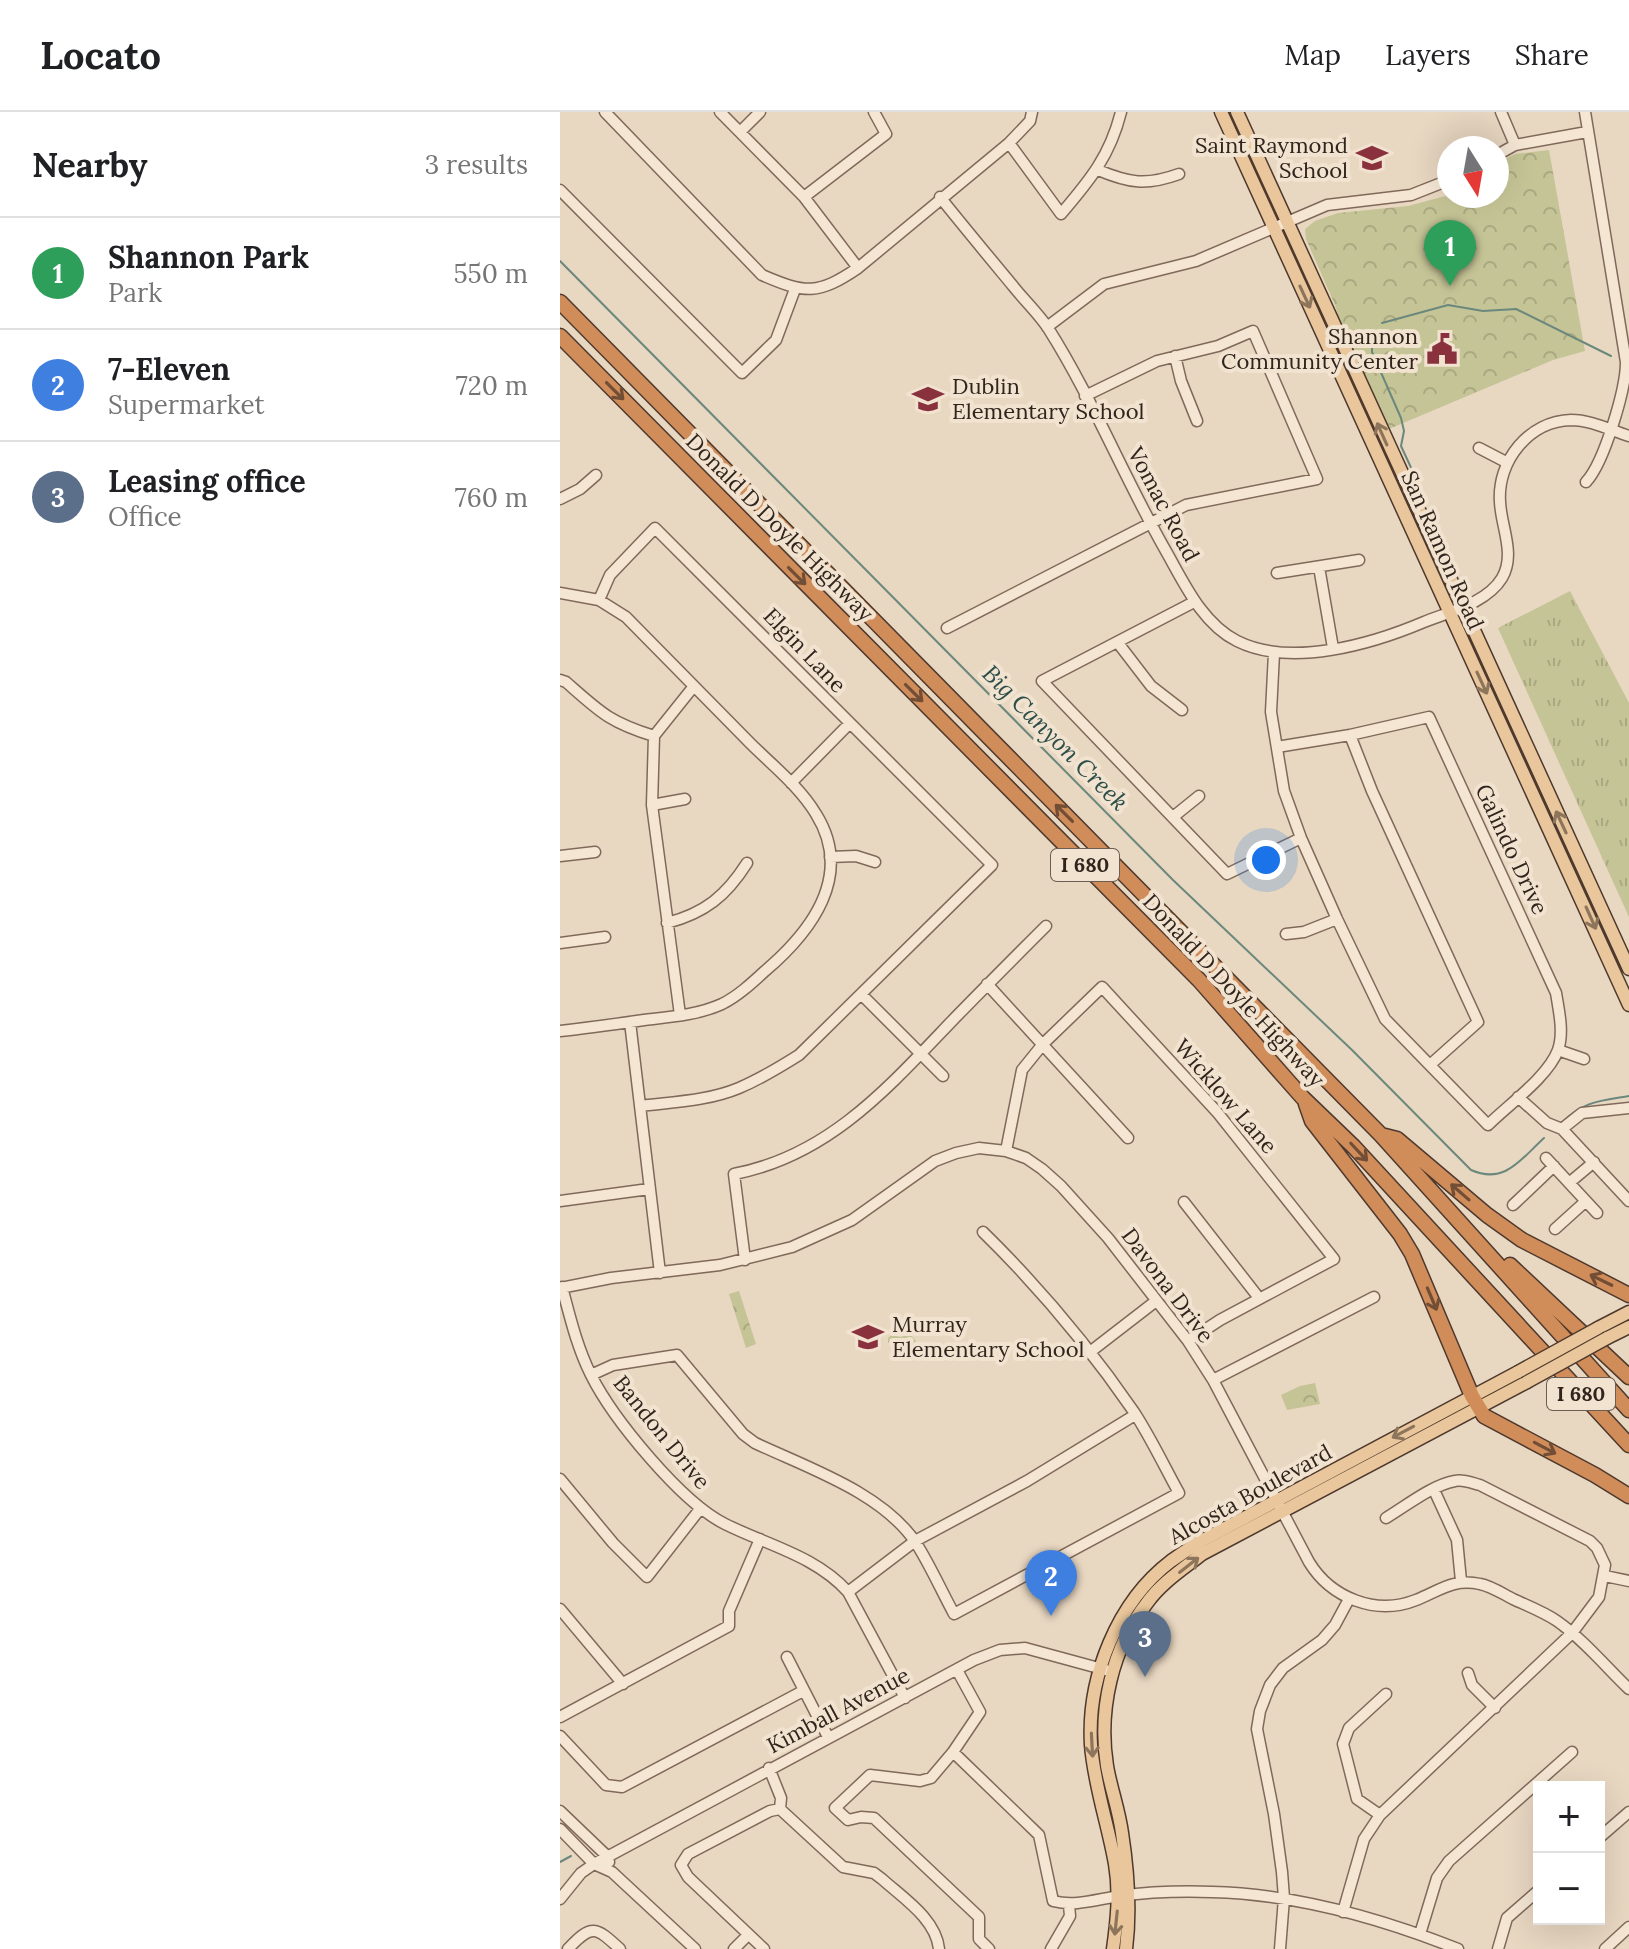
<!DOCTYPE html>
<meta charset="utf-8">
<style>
:root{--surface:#fff;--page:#f2f2f2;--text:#202124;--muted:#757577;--line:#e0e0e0;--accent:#89313d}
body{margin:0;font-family:Lora,serif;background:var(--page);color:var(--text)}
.controls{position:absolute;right:24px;bottom:24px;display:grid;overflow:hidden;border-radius:0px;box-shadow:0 8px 32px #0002}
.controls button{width:72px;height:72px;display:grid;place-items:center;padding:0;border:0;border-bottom:2px solid var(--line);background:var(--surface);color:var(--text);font:40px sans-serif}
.compass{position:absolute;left:877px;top:24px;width:72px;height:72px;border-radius:50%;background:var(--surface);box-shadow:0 8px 32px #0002;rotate:169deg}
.you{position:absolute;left:706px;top:748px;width:28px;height:28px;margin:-20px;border:6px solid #fff;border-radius:50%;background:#1a73e8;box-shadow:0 0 0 12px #1a73e833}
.badge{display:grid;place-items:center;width:52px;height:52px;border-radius:50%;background:var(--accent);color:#fff;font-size:26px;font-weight:700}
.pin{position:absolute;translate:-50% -66px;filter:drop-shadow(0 2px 4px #0008)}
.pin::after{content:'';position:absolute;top:42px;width:28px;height:24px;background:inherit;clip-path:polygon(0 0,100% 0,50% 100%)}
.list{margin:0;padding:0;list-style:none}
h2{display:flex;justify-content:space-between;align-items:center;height:104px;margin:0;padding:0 32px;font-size:34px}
h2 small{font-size:26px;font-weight:400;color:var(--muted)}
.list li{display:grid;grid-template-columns:52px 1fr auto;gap:24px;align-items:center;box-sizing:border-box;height:112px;padding:0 32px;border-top:2px solid var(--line)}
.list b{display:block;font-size:30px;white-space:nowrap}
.list p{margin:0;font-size:26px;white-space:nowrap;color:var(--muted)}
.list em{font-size:26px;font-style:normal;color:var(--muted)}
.map{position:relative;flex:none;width:1069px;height:1837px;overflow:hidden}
header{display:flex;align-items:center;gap:48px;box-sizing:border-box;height:112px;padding:0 40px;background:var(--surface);border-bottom:2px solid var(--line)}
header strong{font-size:38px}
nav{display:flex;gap:44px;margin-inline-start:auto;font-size:28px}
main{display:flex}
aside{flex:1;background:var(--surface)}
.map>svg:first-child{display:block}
.grass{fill:url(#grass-tufts)}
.park{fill:url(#park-crowns)}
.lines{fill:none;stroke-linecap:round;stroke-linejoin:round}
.stream{stroke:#6b887d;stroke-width:2}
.minor-casing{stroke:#80695a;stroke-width:13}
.major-casing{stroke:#4e392e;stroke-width:15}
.highway-casing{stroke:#4e392e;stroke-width:17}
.minor{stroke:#f4e6d3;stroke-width:10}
.major{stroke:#e9c69b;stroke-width:12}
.highway{stroke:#d08c59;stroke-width:14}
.major-bridge-casing{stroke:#4e392e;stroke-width:15;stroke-linecap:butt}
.major-bridge{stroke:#e9c69b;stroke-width:12}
.oneway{stroke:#8d755c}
.oneway2{stroke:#714e35}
.labels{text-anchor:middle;stroke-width:8;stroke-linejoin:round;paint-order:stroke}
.shield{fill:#f1e3cf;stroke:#6b5d52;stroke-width:2}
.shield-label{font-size:20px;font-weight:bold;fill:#31241d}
.poi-label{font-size:22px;fill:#31241d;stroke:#f1e3cf;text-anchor:end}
.street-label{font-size:22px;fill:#31241d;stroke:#f1e3cf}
.water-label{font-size:24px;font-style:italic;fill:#2e4f49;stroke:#f1e3cf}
</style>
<header>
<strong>Locato</strong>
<nav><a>Map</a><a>Layers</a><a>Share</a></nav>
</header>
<main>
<aside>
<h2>Nearby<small>3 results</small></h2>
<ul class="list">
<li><span class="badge" style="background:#2e9e5b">1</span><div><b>Shannon Park</b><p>Park</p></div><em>550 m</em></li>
<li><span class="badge" style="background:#3f7fe0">2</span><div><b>7-Eleven</b><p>Supermarket</p></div><em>720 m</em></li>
<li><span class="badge" style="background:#5c6f8a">3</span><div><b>Leasing office</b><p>Office</p></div><em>760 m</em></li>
</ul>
</aside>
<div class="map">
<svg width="1069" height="1837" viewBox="0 0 1069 1837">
<defs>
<pattern id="grass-tufts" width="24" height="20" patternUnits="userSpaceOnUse" patternTransform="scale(2)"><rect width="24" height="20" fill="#c5c496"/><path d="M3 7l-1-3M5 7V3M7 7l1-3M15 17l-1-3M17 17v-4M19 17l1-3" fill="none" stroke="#aaa881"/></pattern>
<pattern id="park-crowns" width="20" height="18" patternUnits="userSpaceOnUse" patternTransform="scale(2)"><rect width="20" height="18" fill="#c5c496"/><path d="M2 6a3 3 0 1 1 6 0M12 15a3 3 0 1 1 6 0" fill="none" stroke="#aaa881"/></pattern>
</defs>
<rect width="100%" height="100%" fill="#e8d7c1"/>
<path class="grass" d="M1010,479l59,112v214l-131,-289z"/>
<path class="park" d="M989,38l36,201 -32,9 -164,69 -49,-106 -5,-18 -29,-66 -1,-10 10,-8 23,-8 70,-7 41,-11 48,1v-33l18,-9z
M179,1179l17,53 -10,4 -17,-54z
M350,1222l6,7 -6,8 -7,1 -15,-8v-4l3,-3 10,2z
M755,1271l5,21 -33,6 -6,-15 19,-9z"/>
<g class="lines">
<path class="stream" d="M0,149l613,619 179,170 119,120c34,15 50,-11 73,-32
M822,211l66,-18 35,6 33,-2 95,47
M812,223v17l29,66 3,13 -3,15 25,54
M1001,1011c23,-22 38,-22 68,-27
M0,1750l11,-6"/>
<defs>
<path id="minor" d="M45,0l157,163c44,19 56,20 96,-7l151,-125 21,-22 2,-9
M160,0l84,85 54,71
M941,0l14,33
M1025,0l41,250c0,27 -22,101 -40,120
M180,20l20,-20
M449,31l52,71c29,-34 49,-58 60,-102
M937,43l18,-10 72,-13
M538,58c31,13 48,16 81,4
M0,78l182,183 34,-33 19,-51
M244,85l82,-63 -12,-22
M380,85c24,30 49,60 73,89 11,14 25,27 35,42 45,71 77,152 119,225 18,32 36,71 70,88 54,27 135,3 187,-19 25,-10 63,-19 78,-44 14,-24 -1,-51 -2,-76 -3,-41 29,-81 71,-82 20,0 39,10 58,16
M487,215l57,-43 92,-23 131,-56 84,-10 38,-15
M615,244l6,25 16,40
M919,336l27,14
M0,387l20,-10 16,-14
M759,455l14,81
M717,461l82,-13
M0,481l39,7 27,17c41,42 83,84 124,126 22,22 50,44 66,71 38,61 -4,117 -51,157 -13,12 -27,25 -43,33 -24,11 -52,13 -78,16 -28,4 -56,8 -84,11
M39,488l11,-25 45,-47 337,337 -193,190c-19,12 -39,24 -60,33 -31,13 -67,14 -99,18
M634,490l-152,79 185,193 74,-36
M387,516l239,-123 131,-26 -64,-148 -35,15 -61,15 -72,35
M558,531l33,43 31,24
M714,541l-3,59 13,79 17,47 36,81 48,100 103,106c20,-20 60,-48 70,-75 6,-17 1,-39 -2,-57l-127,-276 -79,18 -73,12
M0,568l6,2c34,30 43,40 88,54
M790,623l22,56 106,231 -47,42
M231,671l58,-59
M92,693l33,-6
M613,705l26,-21
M0,744l35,-4
M270,745l26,-1 19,6
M107,811c38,-10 59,-27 80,-60
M726,822l18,-2 33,-13
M0,831l45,-6
M427,872l141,154
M302,883l81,81
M120,903l-28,-210 2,-69 40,-50
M70,910l30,251
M998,938l26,9
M958,985l29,26 15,6 20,-16 47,-5
M1002,1017l67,72
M446,1039l16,-81 21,-26 59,-57 115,125 117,147 -114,61 -32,21
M986,1046l51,55
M1009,1071l25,-21
M0,1089l89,-12
M624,1090l75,96
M953,1093l41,-39
M995,1117l31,-28
M185,1148l-11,-86c94,-18 153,-85 217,-152 31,-32 63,-64 95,-96
M2,1175c8,30 15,60 29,88 22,44 90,127 134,149 42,21 91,32 123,68l57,106
M0,1176l51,-10 109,-13 72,-18 60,-27 83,-59 21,-8 23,-5 27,3 20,7 16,11 19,17 47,52 80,103 25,39 96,182c22,36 67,54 107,38 23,-9 37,-22 64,-16 11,2 23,10 33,15 15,7 31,13 44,22 27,19 49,46 72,68
M530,1240l66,-51
M31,1263l22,-10 64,-10 66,79 12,9c53,25 128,50 161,100 14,22 25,47 38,71l225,-121c-15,-27 -28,-55 -45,-81 -44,-64 -95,-125 -151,-180
M653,1268l161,-83
M0,1367l53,64 34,34 53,-68
M874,1378l23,50 4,41
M1045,1464l24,5
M288,1480l67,-51 112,-60 108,-66
M0,1497l63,75
M227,1545l41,80
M908,1561l4,12 23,23
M0,1605l169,-91v-15l31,-72
M0,1624l46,49 16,2 181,-96
M393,1640l27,-40 -23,-42
M209,1656l12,30 -1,11
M0,1699l47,45 2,6
M820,1703l-23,-16 -14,-55 6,-16 37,-34
M0,1717l34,35 18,8 83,77
M1039,1726l30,-26
M0,1787l21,-26 13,-9 380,-204 26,-10 25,-2 81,22
M783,1800l21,-73 16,-24 192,-182 27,-36 6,-32 -8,-17 -7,-7 -110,-56c-8,-2 -17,-6 -25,-4 -23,4 -49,25 -69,37
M860,1822l17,-56 12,-17 123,-109
M8,1837c24,-26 28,-22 52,0
M174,1837l14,-14
M204,1837l-76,-72 -7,-12 7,-11 82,-43 10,-2 63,58 31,6 8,6c21,19 54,40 57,70
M429,1837l-10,-10v-22l-105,-99 -13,-1 -13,3 -13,-12 35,-33 50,6 11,-3 22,-26 86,83 14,66c23,6 44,-2 67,-5 29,-4 63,-5 92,-4 85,2 168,26 246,57
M491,1837l19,-33 -1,-11
M720,1837l4,-51 -2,-26 -8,-58 -17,-85 3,-18 10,-26 13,-17 39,-28 13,-15 14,-26
M938,1837l9,-31 32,-28
M1045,1837l24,-22"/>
<path id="major" d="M661,0l408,893
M677,0l392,857
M1038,1216l31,-16
M1047,1226l22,-11
M553,1837c4,-29 7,-56 2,-85 -7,-40 -21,-79 -24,-119 -4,-67 26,-143 80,-184 10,-7 20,-14 30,-20l317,-169
M566,1837c5,-40 2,-77 -4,-116 -3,-23 -11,-44 -15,-67 -9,-56 5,-118 40,-163 14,-20 36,-34 55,-49l325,-172"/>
<path id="highway" d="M0,190l821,833 248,275
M0,224l639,644 104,118 51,49 275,298
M746,992l6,17 88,113 12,20 60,142 12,20 111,59 34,21
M821,1023l16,4 90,76 35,25 107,55
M950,1153l119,112"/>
</defs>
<use href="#minor" class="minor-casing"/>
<use href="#major" class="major-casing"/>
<use href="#highway" class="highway-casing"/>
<use href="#minor" class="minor"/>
<use href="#major" class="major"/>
<use href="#highway" class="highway"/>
<defs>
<path id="major-bridge" d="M958,1260l80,-44
M967,1270l80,-44"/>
</defs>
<use href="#major-bridge" class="major-bridge-casing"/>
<use href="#major-bridge" class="major-bridge"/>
</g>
<defs><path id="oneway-shaft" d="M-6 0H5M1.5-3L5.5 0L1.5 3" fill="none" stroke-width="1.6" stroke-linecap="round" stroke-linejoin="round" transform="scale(2)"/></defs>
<g class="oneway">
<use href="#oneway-shaft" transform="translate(745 185) rotate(65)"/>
<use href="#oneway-shaft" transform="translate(822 322) rotate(-114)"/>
<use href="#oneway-shaft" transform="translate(922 571) rotate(65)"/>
<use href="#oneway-shaft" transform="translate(1001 710) rotate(-115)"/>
<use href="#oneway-shaft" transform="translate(1031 806) rotate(66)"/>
<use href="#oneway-shaft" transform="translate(843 1320) rotate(152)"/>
<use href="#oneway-shaft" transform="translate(629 1453) rotate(-38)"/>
<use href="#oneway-shaft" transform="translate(532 1633) rotate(87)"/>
<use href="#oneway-shaft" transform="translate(556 1811) rotate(96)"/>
</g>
<g class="oneway2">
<use href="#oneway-shaft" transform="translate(55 279) rotate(45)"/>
<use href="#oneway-shaft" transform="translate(237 464) rotate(45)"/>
<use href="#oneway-shaft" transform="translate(354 581) rotate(45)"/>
<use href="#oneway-shaft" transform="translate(504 701) rotate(-135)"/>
<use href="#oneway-shaft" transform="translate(799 1040) rotate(47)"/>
<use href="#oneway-shaft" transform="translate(900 1080) rotate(-139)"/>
<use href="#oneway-shaft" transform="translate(1041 1168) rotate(-154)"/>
<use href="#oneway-shaft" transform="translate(872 1187) rotate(67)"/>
<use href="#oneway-shaft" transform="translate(985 1336) rotate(28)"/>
</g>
<defs>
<symbol id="school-bare" viewBox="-9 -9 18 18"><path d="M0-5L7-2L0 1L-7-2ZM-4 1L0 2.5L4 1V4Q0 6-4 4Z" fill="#89313d" stroke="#f1e3cf" stroke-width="2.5" paint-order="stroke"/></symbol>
<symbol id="civic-bare" viewBox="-9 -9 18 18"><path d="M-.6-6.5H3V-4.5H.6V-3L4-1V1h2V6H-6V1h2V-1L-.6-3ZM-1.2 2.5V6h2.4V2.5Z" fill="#89313d" stroke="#f1e3cf" stroke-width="2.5" paint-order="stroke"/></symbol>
</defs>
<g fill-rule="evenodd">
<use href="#school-bare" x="790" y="24" width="44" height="44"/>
<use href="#civic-bare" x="860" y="215" width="44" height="44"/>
<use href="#school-bare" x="346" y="265" width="44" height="44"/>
<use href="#school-bare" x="286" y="1203" width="44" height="44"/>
</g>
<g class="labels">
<g class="shield">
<rect x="491" y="737" width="68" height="32" rx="6"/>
<rect x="987" y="1266" width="68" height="32" rx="6"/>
</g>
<g class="shield-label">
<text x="525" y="760">I 680</text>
<text x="1021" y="1289">I 680</text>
</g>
<g class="poi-label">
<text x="788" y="41">Saint Raymond<tspan x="788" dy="25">School</tspan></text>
<text x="858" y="232">Shannon<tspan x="858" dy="25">Community Center</tspan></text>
<text x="392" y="282" text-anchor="start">Dublin<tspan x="392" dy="25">Elementary School</tspan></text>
<text x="332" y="1220" text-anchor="start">Murray<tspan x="332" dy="25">Elementary School</tspan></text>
</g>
<g class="street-label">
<text transform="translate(604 392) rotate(62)" y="8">Vomac Road</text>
<text transform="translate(220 415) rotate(45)" y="8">Donald D Doyle Highway</text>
<text transform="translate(883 438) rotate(66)" y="8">San Ramon Road</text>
<text transform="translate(245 538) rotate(46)" y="8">Elgin Lane</text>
<text transform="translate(952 737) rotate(65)" y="8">Galindo Drive</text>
<text transform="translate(674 878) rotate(47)" y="8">Donald D Doyle Highway</text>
<text transform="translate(666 984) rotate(49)" y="8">Wicklow Lane</text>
<text transform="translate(608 1173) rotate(53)" y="8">Davona Drive</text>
<text transform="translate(102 1320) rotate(51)" y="8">Bandon Drive</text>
<text transform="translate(690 1382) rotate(-29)" y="8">Alcosta Boulevard</text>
<text transform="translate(278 1598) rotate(-28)" y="8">Kimball Avenue</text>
</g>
<g class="water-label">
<text transform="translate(495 626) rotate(45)" y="8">Big Canyon Creek</text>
</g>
</g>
</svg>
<div class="controls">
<button>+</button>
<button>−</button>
</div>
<svg class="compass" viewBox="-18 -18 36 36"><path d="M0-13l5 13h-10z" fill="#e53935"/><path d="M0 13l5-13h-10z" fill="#757577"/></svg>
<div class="you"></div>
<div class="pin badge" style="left:890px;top:174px;background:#2e9e5b">1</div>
<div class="pin badge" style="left:491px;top:1504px;background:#3f7fe0">2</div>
<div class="pin badge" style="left:585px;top:1565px;background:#5c6f8a">3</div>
</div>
</main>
